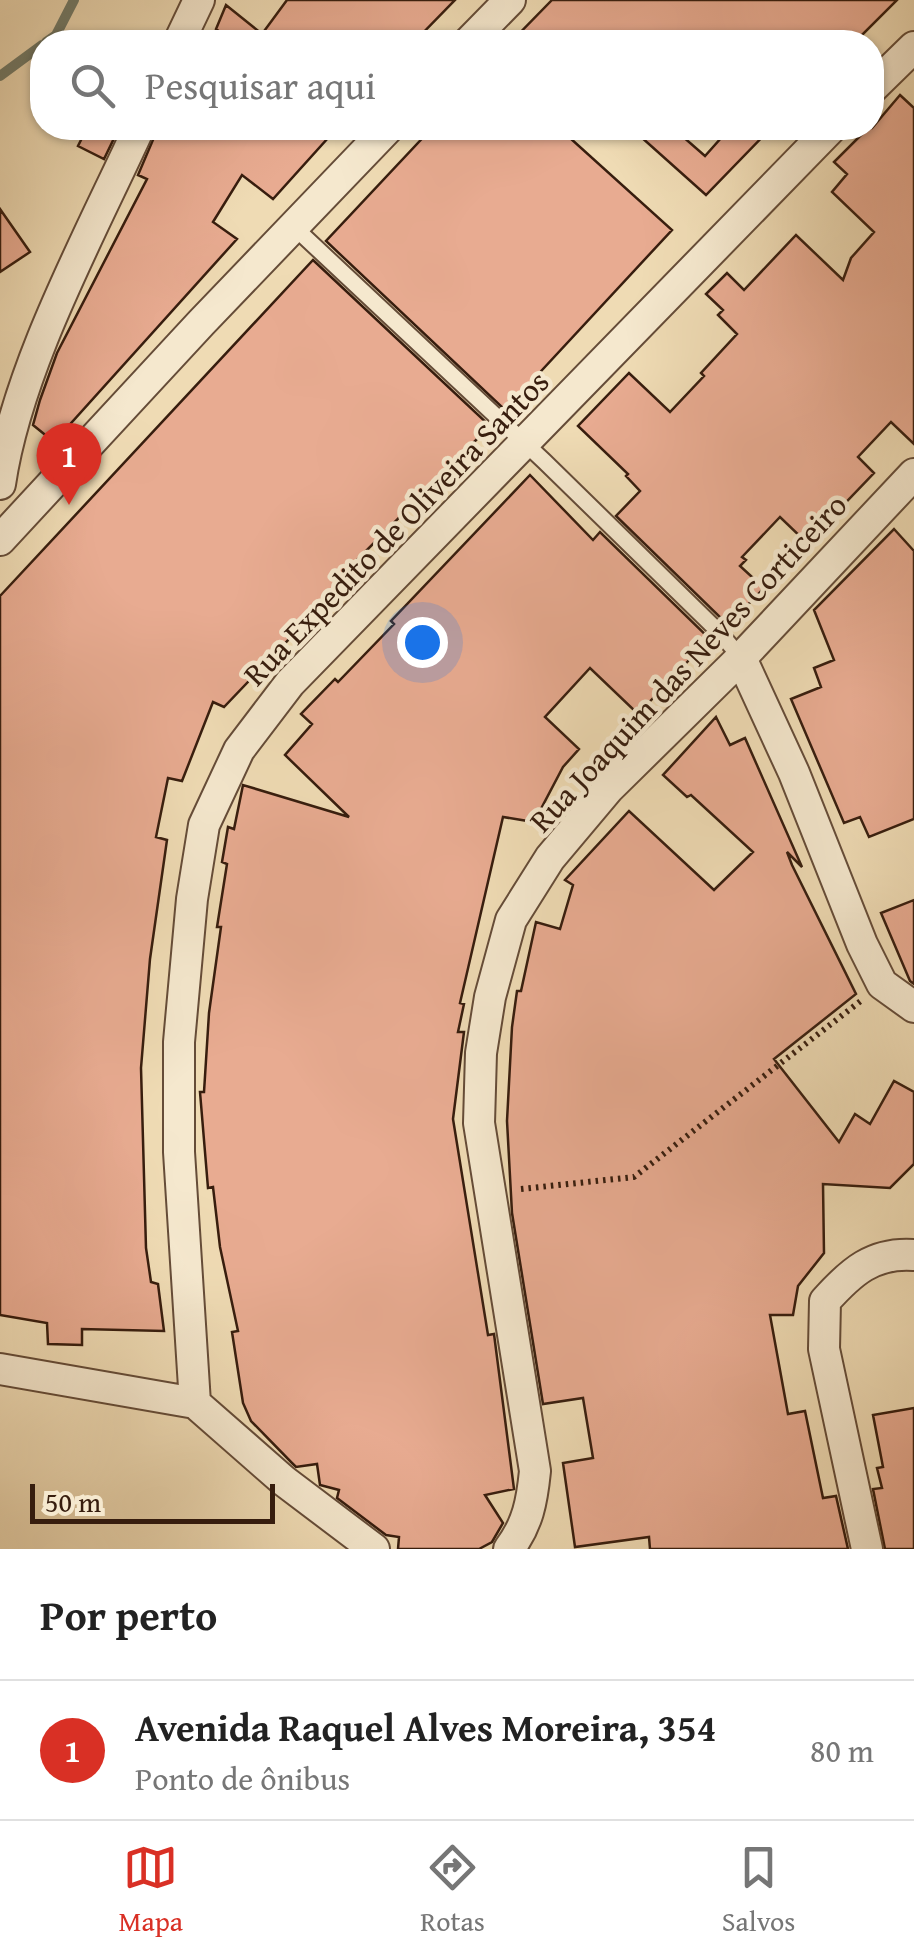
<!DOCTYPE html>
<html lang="pt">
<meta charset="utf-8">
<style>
:root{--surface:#fff;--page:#f2f2f2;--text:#222;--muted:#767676;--line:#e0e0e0;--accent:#d93025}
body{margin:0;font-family:"Gentium Book Plus",serif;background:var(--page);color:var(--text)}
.scale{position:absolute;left:30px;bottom:25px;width:245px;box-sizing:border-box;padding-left:10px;border:5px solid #371d0e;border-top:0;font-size:28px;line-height:35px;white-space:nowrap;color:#371d0e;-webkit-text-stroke:8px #f5e8ce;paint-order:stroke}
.you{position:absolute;left:422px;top:642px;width:35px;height:35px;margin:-25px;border:8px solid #fff;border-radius:50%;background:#1a73e8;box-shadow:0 0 0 15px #1a73e833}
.badge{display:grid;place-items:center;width:65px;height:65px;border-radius:50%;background:var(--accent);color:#fff;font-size:32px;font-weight:700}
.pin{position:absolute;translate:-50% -82px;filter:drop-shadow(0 2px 5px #0008)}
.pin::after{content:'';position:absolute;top:52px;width:35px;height:30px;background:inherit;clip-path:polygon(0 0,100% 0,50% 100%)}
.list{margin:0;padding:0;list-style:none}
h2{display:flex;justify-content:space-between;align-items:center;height:130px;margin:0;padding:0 40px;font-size:42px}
h2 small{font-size:32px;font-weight:400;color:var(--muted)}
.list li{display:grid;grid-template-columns:65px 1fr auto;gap:30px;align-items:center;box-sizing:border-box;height:140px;padding:0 40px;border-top:2px solid var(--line)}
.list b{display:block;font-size:38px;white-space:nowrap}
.list p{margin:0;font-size:32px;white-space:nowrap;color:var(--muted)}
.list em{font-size:32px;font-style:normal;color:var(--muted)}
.icon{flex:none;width:55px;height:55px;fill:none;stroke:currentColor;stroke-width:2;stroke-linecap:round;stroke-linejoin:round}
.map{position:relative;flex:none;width:914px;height:1549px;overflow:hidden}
.search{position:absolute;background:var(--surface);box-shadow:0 2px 8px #0004;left:30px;right:30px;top:30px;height:110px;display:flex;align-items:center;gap:25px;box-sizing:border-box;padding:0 35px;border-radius:40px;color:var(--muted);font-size:38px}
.sheet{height:270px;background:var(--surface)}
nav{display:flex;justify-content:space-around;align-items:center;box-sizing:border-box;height:140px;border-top:2px solid var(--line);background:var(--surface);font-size:28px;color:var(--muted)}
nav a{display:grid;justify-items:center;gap:5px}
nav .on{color:var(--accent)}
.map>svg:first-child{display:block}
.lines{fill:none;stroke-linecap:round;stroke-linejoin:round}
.stream{stroke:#727c6b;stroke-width:10}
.building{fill:#e8ab91;stroke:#371d0e;stroke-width:2.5}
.lane-casing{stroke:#654c38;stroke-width:19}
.street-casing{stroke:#654c38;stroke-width:34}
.path{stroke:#371d0e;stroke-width:6;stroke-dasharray:2.5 5;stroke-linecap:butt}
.lane{stroke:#f5e8ce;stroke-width:15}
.street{stroke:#f5e8ce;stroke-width:30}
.labels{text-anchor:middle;stroke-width:9;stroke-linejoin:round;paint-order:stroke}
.street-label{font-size:32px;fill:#371d0e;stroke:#f5e8ce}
</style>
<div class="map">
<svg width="914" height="1549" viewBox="0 0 914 1549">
<rect width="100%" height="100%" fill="#efdbb4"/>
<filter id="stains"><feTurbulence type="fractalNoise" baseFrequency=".002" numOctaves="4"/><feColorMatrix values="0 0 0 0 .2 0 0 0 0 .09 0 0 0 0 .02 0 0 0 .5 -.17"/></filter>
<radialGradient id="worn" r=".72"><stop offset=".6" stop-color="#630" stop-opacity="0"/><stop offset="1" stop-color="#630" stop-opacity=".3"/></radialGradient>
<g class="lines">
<path class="stream" d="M46,42l10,-7 18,-35
M0,76l42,-31"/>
</g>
<path class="building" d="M287,0h168l-41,42h-181l-17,-13 10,-24 36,29z
M552,0h345l-42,42h-344z
M900,95l14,13v336l-23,-22 -33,35 16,16 -67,70 -27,-26 -38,40 4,3 -6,6 24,22 -36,37 -112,-109 24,-25 -14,-15 2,-2 -50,-48 51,-53 41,39 34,-36 -3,-3 36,-39 -19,-19 5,-5 -17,-16 21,-21 17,17 52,-55 47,45 8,-22 23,-26 -42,-40 15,-18 -13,-12 34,-34h4z
M87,128h32l-15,31 -26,-13z
M158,128h179l-64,71 -31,-24 -29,47 24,17 -183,203 -21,-17 7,-25 17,-47 90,-174 -9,-4z
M432,128h127l113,102 -167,180 -179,-169z
M631,128h42l32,28 25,-28h41l-65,67z
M0,209l30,43 -30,20z
M313,260l177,166 -136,137 4,4 -134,140 -11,-5 -31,79 -14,-3 -12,59 11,3 -17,119 -9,109 5,180 5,34 7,2 6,47 -82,-2v16l-34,-1 -1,-21 -47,-8v-719z
M530,475l63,65 7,-8 112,109 -18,20 -3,-3 -53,56 -48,-46 -45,49 34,32 -16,18 -29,55 -31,-5 -43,186 4,1 -6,28h6l-11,87 35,216 6,-1 20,155 -29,6 18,28 -11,19 -13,7h-81l1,-12 -13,-2 -49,-37 2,-8 -19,-5 -3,-21 -21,3 -4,-4 -41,-42 -8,-18 -11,-71 6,-1 -18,-84 -7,-60 -5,1 -8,-96h4l5,-79 12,-86h-4l10,-63 -5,-2 6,-35 6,2 9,-44 106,32 -64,-62 27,-31 -11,-10 34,-35 3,3 56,-58 -3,-3z
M894,529l20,22v268l-45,18 -9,-20 -16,6 -53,-124 30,-12 -7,-19 20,-8 -20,-50z
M716,717l14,28 15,-7 57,129 -15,-15 5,13 64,129 -82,65 65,83 16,-28 15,10 24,-43 20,11v72l-24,24 -67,-4 1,69 -26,33 -5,29h-23l18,99 17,-3 18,87 13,-2 12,53h-198l-1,-12 -74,10 -12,-84 30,-5 -10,-60 -40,6 -31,-191 -5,-92 5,-94 5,-36h4l15,-69 24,7 13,-44 -8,-5 64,-69 85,79 39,-38 -62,-57 -4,2 -24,-22z
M914,900v84l-4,-3 -29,-68z
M914,1408v141h-29l-12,-60 9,-1 -5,-20 6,-1 -10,-52z"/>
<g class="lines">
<defs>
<path id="lane" d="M293,226l251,235 176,172 21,25"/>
<path id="street" d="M179,42l20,-42
M469,42l41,-42
M872,88l42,-41
M0,484c17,-116 90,-249 139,-356
M0,540l201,-217 187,-195
M741,658l53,115 68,171 20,40 32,23
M0,1369l195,34 -16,-251v-110l13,-143 12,-74 35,-75 51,-67 541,-555
M195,1403l89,78 90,68
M509,1549c19,-25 23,-48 26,-78l-56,-348 2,-70 9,-56 21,-77 39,-62 58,-69 133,-131 173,-184
M867,1549l-43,-200 1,-48c26,-29 48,-49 89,-46"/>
</defs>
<use href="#lane" class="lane-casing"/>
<use href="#street" class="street-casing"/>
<path class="path" d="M521,1189l113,-12 228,-177"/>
<use href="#lane" class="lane"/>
<use href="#street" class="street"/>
</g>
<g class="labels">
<g class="street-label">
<text transform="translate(396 528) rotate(-46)" y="11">Rua Expedito de Oliveira Santos</text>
<text transform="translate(688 663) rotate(-47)" y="11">Rua Joaquim das Neves Corticeiro</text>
</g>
</g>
<rect width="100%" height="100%" filter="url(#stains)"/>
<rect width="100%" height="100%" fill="url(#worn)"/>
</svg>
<div class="scale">50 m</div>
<div class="you"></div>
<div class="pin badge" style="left:69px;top:505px">1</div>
<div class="search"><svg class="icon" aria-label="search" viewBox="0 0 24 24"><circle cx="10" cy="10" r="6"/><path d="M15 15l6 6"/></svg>Pesquisar aqui</div>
</div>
<section class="sheet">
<h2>Por perto<small></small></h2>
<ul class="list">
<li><span class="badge">1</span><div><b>Avenida Raquel Alves Moreira, 354</b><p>Ponto de ônibus</p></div><em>80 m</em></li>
</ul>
</section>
<nav>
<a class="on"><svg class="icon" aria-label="map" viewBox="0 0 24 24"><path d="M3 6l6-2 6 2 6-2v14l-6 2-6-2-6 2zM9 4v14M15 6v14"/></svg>Mapa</a>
<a><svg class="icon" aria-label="directions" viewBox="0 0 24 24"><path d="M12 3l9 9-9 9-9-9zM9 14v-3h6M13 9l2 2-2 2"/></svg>Rotas</a>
<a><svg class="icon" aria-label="saved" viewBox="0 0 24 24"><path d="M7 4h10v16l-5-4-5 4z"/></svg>Salvos</a>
</nav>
